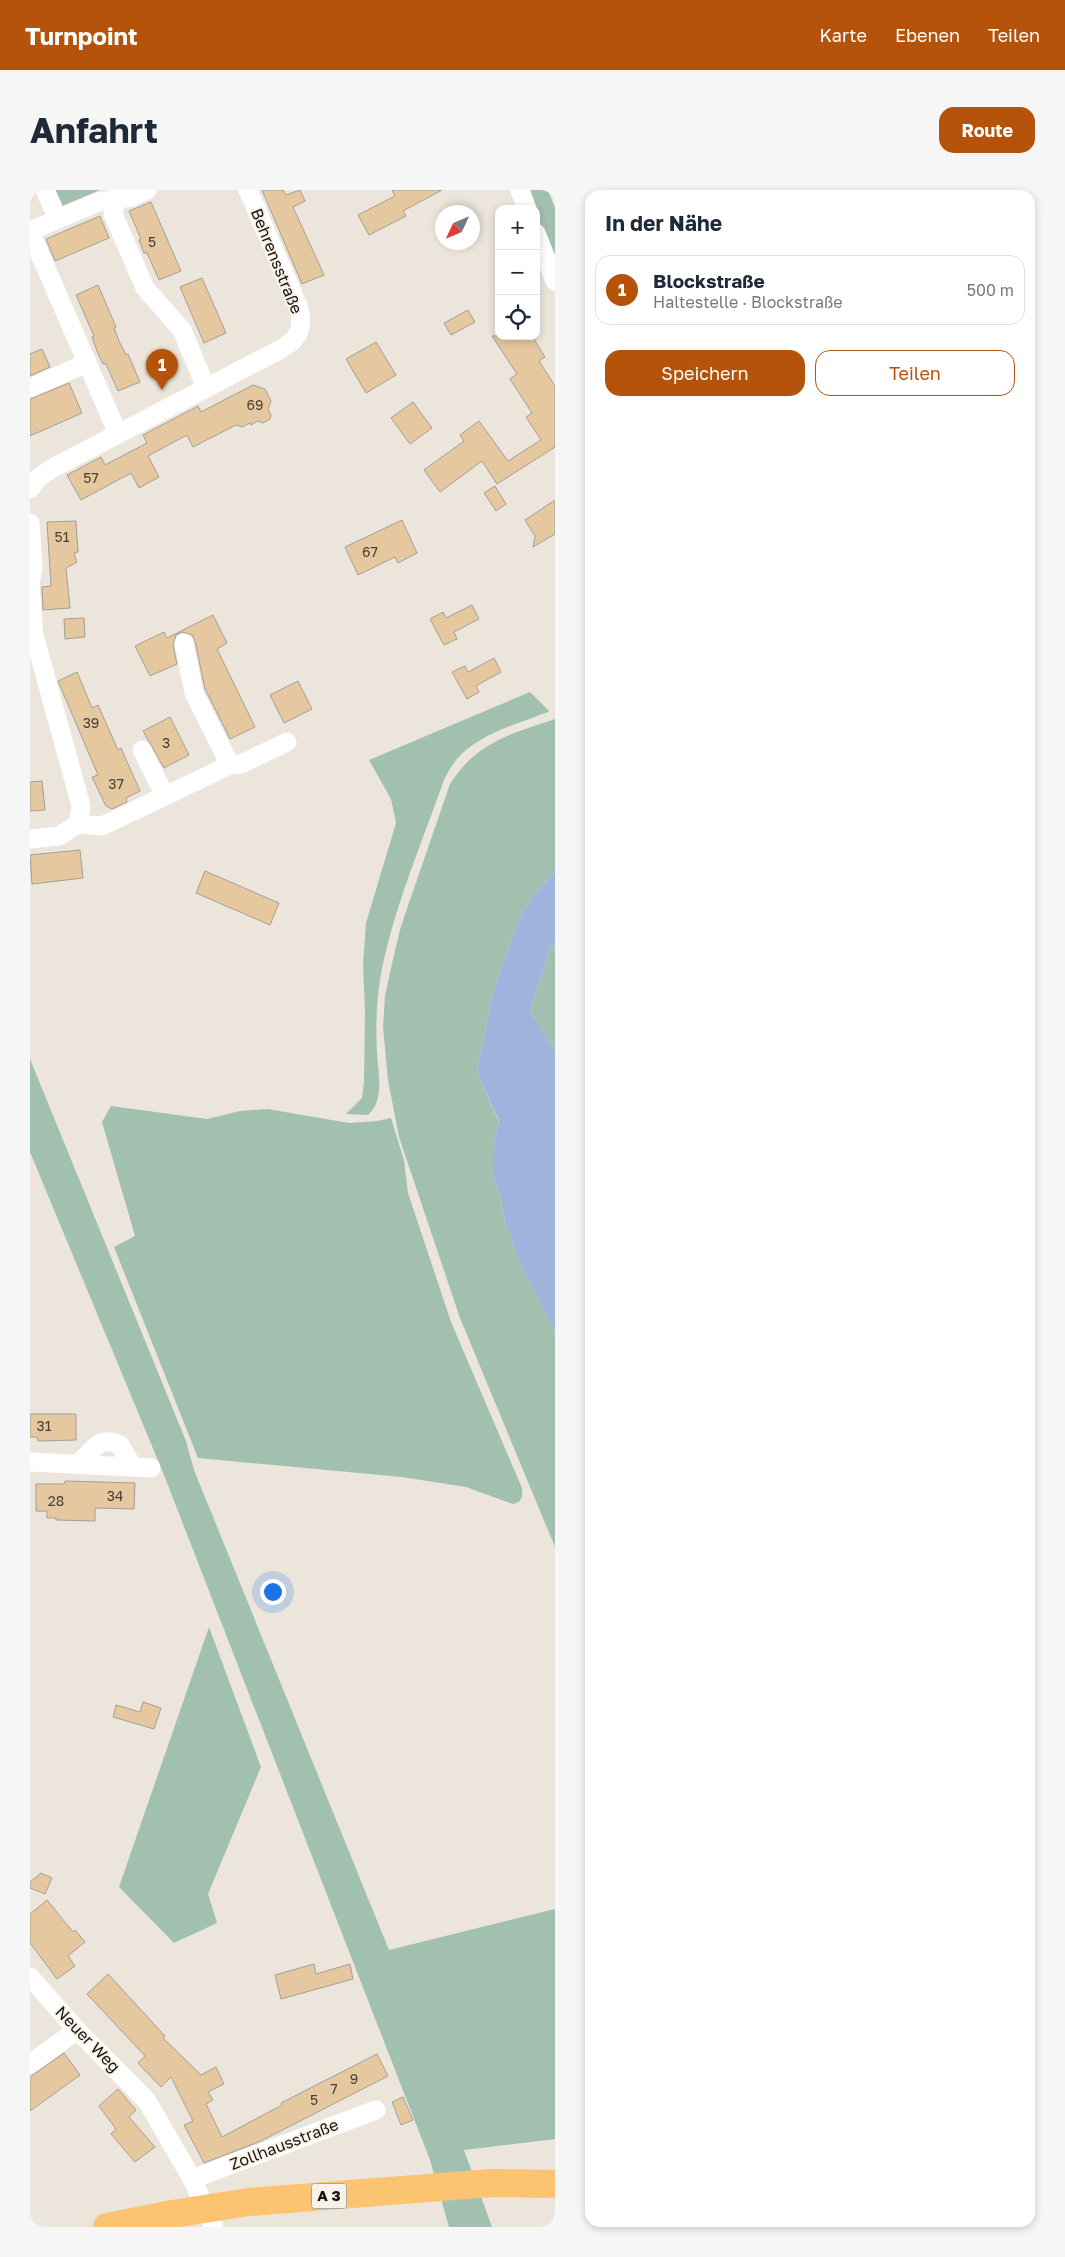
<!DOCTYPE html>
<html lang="de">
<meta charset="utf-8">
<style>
:root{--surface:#fff;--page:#f6f6f7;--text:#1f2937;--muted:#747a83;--line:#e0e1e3;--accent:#b45309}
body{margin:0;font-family:"Golos Text",sans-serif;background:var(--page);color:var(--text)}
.controls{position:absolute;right:15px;top:15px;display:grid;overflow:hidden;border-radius:10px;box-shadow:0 2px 8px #0003}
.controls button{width:45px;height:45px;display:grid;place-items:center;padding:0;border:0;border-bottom:1px solid var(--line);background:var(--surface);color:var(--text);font:25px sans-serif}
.compass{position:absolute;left:405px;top:15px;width:45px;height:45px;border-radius:50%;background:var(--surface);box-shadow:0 2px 8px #0003;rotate:226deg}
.you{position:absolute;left:242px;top:1401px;width:18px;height:18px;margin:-12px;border:4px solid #fff;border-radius:50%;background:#1a73e8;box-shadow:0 0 0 8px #1a73e833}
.badge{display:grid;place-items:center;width:32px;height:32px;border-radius:50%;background:var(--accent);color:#fff;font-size:16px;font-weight:700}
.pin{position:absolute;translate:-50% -41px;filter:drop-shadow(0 1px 2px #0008)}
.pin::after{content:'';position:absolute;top:26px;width:18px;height:15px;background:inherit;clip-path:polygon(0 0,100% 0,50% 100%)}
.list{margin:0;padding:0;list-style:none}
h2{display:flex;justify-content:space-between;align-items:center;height:65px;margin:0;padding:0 20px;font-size:21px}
h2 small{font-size:16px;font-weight:400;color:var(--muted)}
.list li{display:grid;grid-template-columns:32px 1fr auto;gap:15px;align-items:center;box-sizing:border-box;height:70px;margin:0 10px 10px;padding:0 10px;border:1px solid var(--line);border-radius:15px}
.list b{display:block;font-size:19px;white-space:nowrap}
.list p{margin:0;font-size:16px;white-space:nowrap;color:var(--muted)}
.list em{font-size:16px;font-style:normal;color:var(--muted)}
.actions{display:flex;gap:10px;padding:15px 20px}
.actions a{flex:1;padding:11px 0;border:1px solid var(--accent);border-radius:15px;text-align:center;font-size:18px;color:var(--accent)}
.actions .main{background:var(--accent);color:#fff}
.icon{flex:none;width:28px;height:28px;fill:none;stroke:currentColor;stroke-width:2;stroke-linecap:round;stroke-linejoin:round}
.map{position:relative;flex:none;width:525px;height:2037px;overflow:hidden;border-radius:15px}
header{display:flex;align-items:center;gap:30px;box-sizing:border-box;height:70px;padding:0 25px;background:var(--accent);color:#fff}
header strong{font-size:24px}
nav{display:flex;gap:28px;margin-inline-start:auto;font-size:18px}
.intro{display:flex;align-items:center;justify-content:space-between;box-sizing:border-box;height:120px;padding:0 30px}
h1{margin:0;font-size:35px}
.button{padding:12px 22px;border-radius:15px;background:var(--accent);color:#fff;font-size:18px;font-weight:700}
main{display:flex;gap:30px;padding:0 30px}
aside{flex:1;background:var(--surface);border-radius:15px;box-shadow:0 2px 8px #0003}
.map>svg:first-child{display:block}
.green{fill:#a2c0af}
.water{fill:#9fb4dc}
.building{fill:#e5c8a0;stroke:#a49e95}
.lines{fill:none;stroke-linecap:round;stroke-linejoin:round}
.minor{stroke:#fff;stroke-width:19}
.motorway{stroke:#fcc371;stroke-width:28}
.labels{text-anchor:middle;stroke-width:4;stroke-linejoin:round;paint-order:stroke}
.number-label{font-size:14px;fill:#4a4135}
.shield{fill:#f9f2e9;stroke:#5b5752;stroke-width:1}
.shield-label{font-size:15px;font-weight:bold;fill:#171411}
.street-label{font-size:16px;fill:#171411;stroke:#f9f2e9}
</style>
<header>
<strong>Turnpoint</strong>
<nav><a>Karte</a><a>Ebenen</a><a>Teilen</a></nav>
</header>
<div class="intro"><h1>Anfahrt</h1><a class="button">Route</a></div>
<main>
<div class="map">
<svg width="525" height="2037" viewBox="0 0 525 2037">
<rect width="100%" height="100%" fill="#ebe5db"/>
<path class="green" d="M25,0h45l-38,16z
M496,0h22l7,18v56l-19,-47v-8h-3z
M500,502l19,19 -1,1c-31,12 -70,22 -92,48 -5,6 -9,14 -12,20 -23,66 -59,148 -66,216 -2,19 -2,39 -1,57 1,20 8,47 -9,62l-22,-1 16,-16 2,-16 1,-70 -2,-47 3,-42 30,-100 -5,-24 -22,-39z
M525,529v152l-32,39 -29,77 -17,85 22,50 -6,28v25l7,21 5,26 13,37 37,72v216l-95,-229 -61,-181 -11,-57 -5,-53 2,-31 8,-37 8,-33 49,-142c27,-42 60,-50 105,-65z
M525,753v108l-25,-40 20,-64z
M0,869l156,382 8,29 195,480 166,-41v230l-91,11 28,77h-43l-19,-67 -266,-685 -134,-323z
M81,916l96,13 33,-8 28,-2 81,14 28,-2 14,-3 13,42 4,33 43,129 71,166c1,7 0,15 -9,16l-47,-17 -64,-10 -204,-19 -84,-211 21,-11 -33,-114z
M179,1437l52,140 -53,127 9,29 -43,20 -55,-56z"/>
<path class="water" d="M525,681v72l-5,4 -20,64 25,40v280l-37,-72 -13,-37 -5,-26 -7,-21v-25l6,-29 -22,-49 17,-85 29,-77z"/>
<path class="building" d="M232,0h21l3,5 14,-5 5,11 -12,6 31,68 -22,9z
M362,0h50l-39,21 3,5 -37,19 -11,-20 37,-19z
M121,12l30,69 -22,9 -12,-27h-3l-5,-13 2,-1 -12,-28z
M70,26l9,22 -54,23 -9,-22z
M172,88l24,55 -22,10 -24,-56z
M68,95l18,42 -2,1 5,13 7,14 2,-1 12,28 -22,9 -12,-27h-3l-6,-13 -5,-14 2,-1 -18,-41z
M438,120l7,12 -24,13 -7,-12z
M462,146h40l13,21 -6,4 16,25v61l-58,37 -15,-23 -42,31 -16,-22 40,-29 -4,-6 19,-14 29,40 33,-21 -15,-23 6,-4 -22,-34 7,-5z
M346,152l20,33 -30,18 -20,-34z
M12,159l8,18 -20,9v-22z
M39,193l13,30 -52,23v-37z
M223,195l12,4 6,12 -3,8 3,6 -1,4 -7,4 -5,-2 -7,4 -1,-2 -8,4 -6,-2 -43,22 -6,-12 -39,21 11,21 -20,11 -8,-15 -50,27 -14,-25 34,-18 4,8 42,-22 -4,-8 55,-29 3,6z
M383,212l19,26 -22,16 -19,-26z
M465,296l11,18 -10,7 -12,-18z
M525,310v34l-22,13 2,-11 -10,-16z
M372,330l15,33 -19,10 -3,-6 -37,18 -13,-28z
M46,331l2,31 -4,1 3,9 -11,6 4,40 -27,2 -1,-23 9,-1 -4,-64z
M442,415l7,14 -25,13 3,7 -13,6 -14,-26 13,-7 3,6z
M183,425l14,28 -10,6 38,78 -25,12 -25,-50 -10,-48 -3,-6 -10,-3 -6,3 -3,10 4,19 -27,12 -15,-30 29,-14 3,6z
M54,428l1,19 -20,2 -1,-20z
M464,468l7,14 -25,14 3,6 -12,7 -15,-27 13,-6 3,6z
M47,482l15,36 6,-3 20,45 3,-2 19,43 -14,7 1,4 -15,7 -6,-3 -14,-29 6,-2 -40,-94z
M268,491l14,28 -28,14 -14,-28z
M140,527l19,38 -25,13 -21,-37z
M12,591l3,29 -15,1v-29z
M50,660l3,28 -51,6 -2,-29z
M175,681l74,32 -9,22 -74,-32z
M0,1224h46v26l-38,1 -1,-4h-7z
M35,1291l70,2 -1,26 -39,-1v13l-39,-1v-2h-9v-7h-11v-27h28z
M113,1512l18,6 -7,21 -41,-12 3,-12 24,7z
M11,1683l11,5 -7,16 -15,-6v-6z
M17,1710l26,32 2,-2 10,12 -17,14 7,10 -18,13 -27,-36v-29z
M284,1774l2,10 34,-10 3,15 -72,20 -6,-24z
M78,1784l57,62 -2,2 38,37 15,-8 8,17 -16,8 5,8 -7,4 16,33 60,-32 -1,-2 96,-49 11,22 -127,65 -57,22 -20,-38 9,-4 -22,-44 -10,10 -23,-24 7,-7 -58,-62z
M34,1863l16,22 -50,36v-34z
M88,1899l18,21 -7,7 26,30 -20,15 -24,-28 5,-5 -17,-23z
M373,1907l10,23 -12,5 -9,-23z"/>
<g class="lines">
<path class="minor" d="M15,0l13,29
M88,0l-5,24 32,74 37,42 24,58
M490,0l7,19
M0,41l88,203
M0,41l68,-29 33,-5 16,-7
M506,43l19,48
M0,198l57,-25
M0,299l7,-10 14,-10 232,-121c16,-10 21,-21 16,-40l-51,-118
M0,333l3,43 -3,18
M0,394l4,51 47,171 -3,18 -19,12 -29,3
M154,453l10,50 36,72
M112,560l23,46
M48,634l24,2 128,-61 11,-1 46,-22
M0,1272l121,6
M49,1274c13,-14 21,-29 41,-19l13,22
M0,1787l47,53 70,71 45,78 22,48
M0,1874l47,-34
M162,1989l184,-69"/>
<path class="motorway" d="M77,2037l65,-13 77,-12 243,-19 63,1"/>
</g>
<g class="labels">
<g class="number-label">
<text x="122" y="57">5</text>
<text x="225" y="220">69</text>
<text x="61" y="293">57</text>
<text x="32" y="352">51</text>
<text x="340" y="367">67</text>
<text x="61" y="538">39</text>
<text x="136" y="558">3</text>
<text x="86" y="599">37</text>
<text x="14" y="1241">31</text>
<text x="85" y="1311">34</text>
<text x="26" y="1316">28</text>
<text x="324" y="1894">9</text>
<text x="304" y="1904">7</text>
<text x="284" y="1915">5</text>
</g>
<rect class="shield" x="281.5" y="1993.5" width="35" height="25" rx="4"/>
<g class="shield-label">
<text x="299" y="2011">A 3</text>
</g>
<g class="street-label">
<text transform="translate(247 71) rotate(68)" y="6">Behrensstraße</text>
<text transform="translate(58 1849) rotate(46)" y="6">Neuer Weg</text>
<text transform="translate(254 1954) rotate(-21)" y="6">Zollhausstraße</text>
</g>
</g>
</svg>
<div class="controls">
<button>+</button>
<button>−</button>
<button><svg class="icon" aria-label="locate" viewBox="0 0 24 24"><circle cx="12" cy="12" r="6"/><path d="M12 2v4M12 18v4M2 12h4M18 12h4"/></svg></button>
</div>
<svg class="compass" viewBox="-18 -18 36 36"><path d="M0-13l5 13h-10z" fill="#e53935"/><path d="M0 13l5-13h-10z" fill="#747a83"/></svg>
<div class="you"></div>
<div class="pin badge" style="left:132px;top:200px">1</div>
</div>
<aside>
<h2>In der Nähe<small></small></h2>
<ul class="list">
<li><span class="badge">1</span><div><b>Blockstraße</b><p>Haltestelle · Blockstraße</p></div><em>500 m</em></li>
</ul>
<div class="actions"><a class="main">Speichern</a><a>Teilen</a></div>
</aside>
</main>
